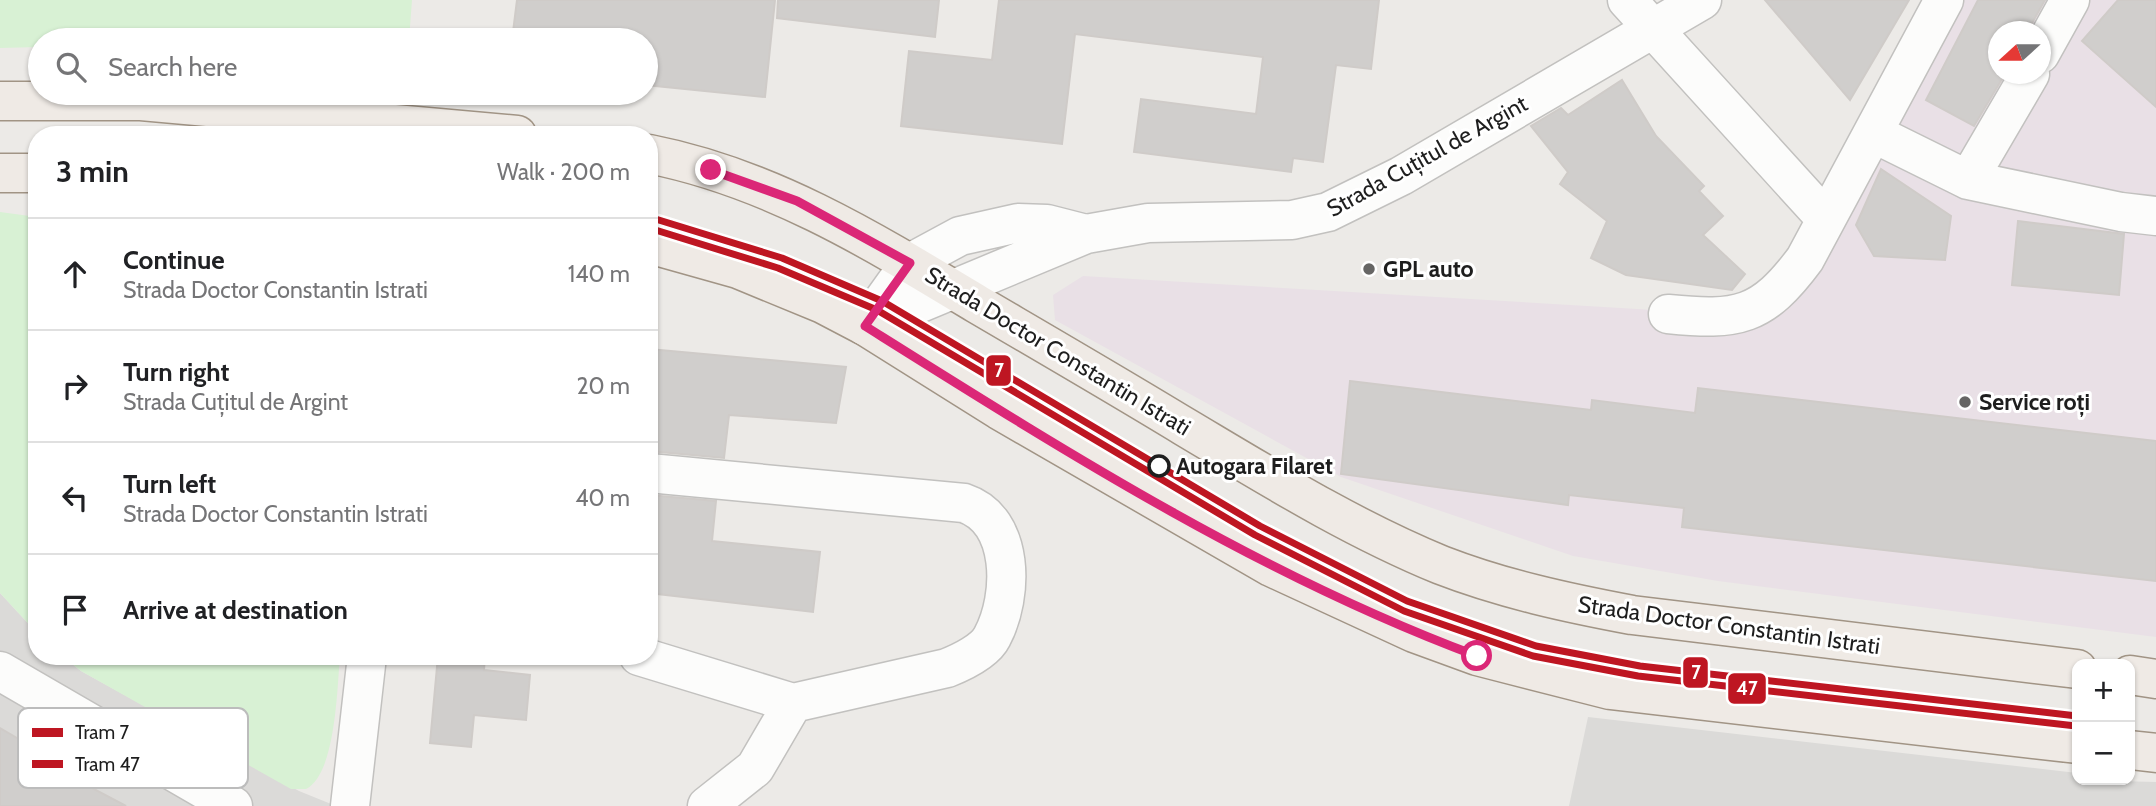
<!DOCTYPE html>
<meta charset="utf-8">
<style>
:root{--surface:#fff;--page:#f2f2f2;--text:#202124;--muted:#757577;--line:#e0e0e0}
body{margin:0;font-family:Cabin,sans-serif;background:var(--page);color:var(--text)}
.controls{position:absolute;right:21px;bottom:21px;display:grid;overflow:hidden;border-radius:14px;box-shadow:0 2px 5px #0004}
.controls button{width:63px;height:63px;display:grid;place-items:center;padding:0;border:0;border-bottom:2px solid var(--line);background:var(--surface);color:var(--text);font:35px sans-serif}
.compass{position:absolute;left:1988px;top:21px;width:63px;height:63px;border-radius:50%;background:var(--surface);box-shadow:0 2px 5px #0004;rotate:249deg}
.stop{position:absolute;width:21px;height:21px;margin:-16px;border:5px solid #db2777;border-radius:50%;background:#fff}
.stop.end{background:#db2777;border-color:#fff;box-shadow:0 2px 7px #0008}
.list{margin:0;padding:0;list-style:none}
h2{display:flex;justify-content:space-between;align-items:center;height:91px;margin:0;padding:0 28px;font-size:30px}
h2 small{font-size:23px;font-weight:400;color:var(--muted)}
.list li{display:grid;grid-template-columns:46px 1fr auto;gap:21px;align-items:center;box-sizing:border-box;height:112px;padding:0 28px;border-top:2px solid var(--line)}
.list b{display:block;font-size:26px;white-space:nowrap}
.list p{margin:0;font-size:23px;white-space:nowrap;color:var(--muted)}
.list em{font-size:23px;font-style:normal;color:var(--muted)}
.icon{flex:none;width:38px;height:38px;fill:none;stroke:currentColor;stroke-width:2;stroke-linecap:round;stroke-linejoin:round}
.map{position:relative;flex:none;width:2156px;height:806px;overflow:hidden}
.search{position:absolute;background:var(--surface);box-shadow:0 2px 5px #0004;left:28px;top:28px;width:630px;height:77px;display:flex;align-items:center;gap:18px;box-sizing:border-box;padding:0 24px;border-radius:38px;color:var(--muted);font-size:26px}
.panel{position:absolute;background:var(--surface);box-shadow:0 2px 5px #0004;left:28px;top:126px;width:630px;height:539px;border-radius:28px}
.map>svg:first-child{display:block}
.residential{fill:#dbdad8}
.industrial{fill:#e9e0e6;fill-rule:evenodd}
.park{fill:#d8f1d4}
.building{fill:#d0cecc;stroke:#cfcbc8;stroke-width:2}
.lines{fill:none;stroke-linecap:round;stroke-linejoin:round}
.minor-casing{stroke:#c2c1bf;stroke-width:41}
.major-casing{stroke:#a19485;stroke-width:41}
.minor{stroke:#fcfcfb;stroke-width:38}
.major{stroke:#efeae5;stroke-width:38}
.tram-1-casing{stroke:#fff;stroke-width:12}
.tram-2-casing{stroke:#fff;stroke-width:12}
.tram-1{stroke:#be1622;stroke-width:7}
.tram-2{stroke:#be1622;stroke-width:7}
.route{stroke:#db2777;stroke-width:9}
.poi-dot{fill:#666564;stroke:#fff;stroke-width:2.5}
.stop-dot{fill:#fff;stroke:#1e1e1e;stroke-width:3.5}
.labels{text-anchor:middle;stroke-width:6;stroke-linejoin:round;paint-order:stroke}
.street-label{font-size:23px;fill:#1e1e1e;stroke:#fff}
.poi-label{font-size:23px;font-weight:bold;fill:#1e1e1e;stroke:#fff;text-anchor:start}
.stop-label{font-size:23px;font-weight:bold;fill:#1e1e1e;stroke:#fff;text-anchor:start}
.key{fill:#fff;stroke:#bcbcbc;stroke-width:2}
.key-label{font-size:19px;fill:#1e1e1e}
.line-badge{stroke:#fff;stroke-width:2.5}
.badge-label{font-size:19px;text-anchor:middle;font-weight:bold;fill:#fff}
</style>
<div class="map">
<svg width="2156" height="806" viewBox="0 0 2156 806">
<rect width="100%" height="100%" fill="#eceae7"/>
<path class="residential" d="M0,593l37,40v23h25l19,15 218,120 37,15h-336z
M1588,717l489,56v7l79,2v24h-587z"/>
<path class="industrial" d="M1932,0h224v637l-438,-56 -145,-25 -232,-79 -286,-157 -2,-25 30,-19 672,40zM1998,32h42v42h-42z"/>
<path class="park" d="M0,0h412l-3,40h-369v7l-40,1z
M0,212l37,5v416l-37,-40z
M62,656h278c-3,32 -4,118 -34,133h-15l-210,-118z"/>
<path class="building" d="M517,0h258l-10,97 -119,-12v-45h-134z
M778,0h161l-4,37 -158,-19z
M999,0h380l-8,69 -35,-4 -13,97 -30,-4 -2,14 -157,-20 7,-53 115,15 7,-57 -188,-23 -13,110 -161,-18 8,-75 83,9z
M1765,0h144l-59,100z
M1978,0h67l-18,32h-29v42h7l-31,52 -48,-26z
M2118,0h38v107l-74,-66z
M1622,80l34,56 48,50 -5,5 24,25 -20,19 42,39 -13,16 -106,-15 -35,-17 16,-37 -47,-37 8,-12 -37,-46 30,-18 7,7z
M1881,169l70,47 -6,44 -71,-4 -18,-31z
M2018,221l106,13 -5,61 -107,-10z
M649,349l197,18 -10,56 -107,-8 -5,43 -75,-7z
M1350,381l241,29 1,-10 103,13 3,-25 458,53v140l-474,-54 2,-19 -115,-13 -1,10 -227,-31z
M649,495l67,6 -4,40 108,11 -7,60 -164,-19z
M438,656h47l-1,14 46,5 -4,45 -52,-5 -3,32 -41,-4z
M0,728l41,24 -4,7 89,47h-126z"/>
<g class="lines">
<defs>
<path id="minor" d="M1627,0l199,219
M2040,54l30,-54
M1873,133l95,47 153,32 35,4
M1968,180l62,-106
M1668,314c70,7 94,3 137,-55l139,-259
M865,326l221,-92 62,-11 144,-3 36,-8 73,-36 301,-176
M865,326l45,-63 50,-27 58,-13 29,1 39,10
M639,656l154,47 154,-35c15,-6 38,-17 45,-31 22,-41 23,-117 -28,-134l-315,-30
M0,671l233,135
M350,806l17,-150
M707,806l48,-38 38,-65"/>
<path id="major" d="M0,101h141l376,34
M649,154c122,24 224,87 328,150 70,41 139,81 208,123 84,50 166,101 256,138 62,24 127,38 191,50l445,54
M0,173h37
M649,244l89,25 85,35 42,22 134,84 272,157 143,66 63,23 133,34 467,54
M2130,675l26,4
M2130,750l26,3"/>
</defs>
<use href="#minor" class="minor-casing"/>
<use href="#major" class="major-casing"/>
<use href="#minor" class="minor"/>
<use href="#major" class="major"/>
<defs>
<path id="tram-1" d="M649,217l133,41 100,43 378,225 147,75 129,45 104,20 437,50"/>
<path id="tram-2" d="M649,228l129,40 99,42 378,225 149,76 129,45 105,20 438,50"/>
</defs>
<use href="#tram-1" class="tram-1-casing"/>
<use href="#tram-2" class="tram-2-casing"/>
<use href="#tram-1" class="tram-1"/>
<use href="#tram-2" class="tram-2"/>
</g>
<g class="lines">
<path class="route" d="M711,170l86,31 113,62 -45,63c196,123 394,249 612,330"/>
</g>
<g class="poi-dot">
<circle cx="1369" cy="269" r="7"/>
<circle cx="1965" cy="402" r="7"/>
</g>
<circle class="stop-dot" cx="1159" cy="466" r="10"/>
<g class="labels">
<g class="street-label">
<text transform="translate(1427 156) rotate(-29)" y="8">Strada Cuțitul de Argint</text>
<text transform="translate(1058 351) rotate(31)" y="8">Strada Doctor Constantin Istrati</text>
<text transform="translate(1729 625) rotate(8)" y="8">Strada Doctor Constantin Istrati</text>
</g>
<g class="poi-label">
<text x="1383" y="277">GPL auto</text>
<text x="1979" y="410">Service roți</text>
</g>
<g class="stop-label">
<text x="1176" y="474">Autogara Filaret</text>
</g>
</g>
<rect x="18" y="708" width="230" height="80" rx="10" class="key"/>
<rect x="32" y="728" width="31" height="9" fill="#be1622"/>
<rect x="32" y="760" width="31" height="8" fill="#be1622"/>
<g class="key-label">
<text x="75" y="739">Tram 7</text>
<text x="75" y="771">Tram 47</text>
</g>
<g class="line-badge">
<rect x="985" y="354" width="27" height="33" rx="7" fill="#be1622"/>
<rect x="1682" y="656" width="27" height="33" rx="7" fill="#be1622"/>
<rect x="1727" y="672" width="40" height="33" rx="7" fill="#be1622"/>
</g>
<g class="badge-label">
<text x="999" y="377">7</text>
<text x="1696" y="679">7</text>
<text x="1747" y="695">47</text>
</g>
</svg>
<div class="controls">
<button>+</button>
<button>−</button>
</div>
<svg class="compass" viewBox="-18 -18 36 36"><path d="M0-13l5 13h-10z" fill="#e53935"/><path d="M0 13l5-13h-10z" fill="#757577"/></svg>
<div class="stop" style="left:1477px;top:656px"></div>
<div class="stop end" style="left:711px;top:170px"></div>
<div class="search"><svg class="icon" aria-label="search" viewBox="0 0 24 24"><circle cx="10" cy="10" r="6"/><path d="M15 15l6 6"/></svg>Search here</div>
<section class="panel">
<h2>3 min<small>Walk · 200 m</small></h2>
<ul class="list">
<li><svg class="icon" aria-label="ahead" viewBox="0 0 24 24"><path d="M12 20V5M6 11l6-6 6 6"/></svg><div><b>Continue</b><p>Strada Doctor Constantin Istrati</p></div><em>140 m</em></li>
<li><svg class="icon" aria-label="right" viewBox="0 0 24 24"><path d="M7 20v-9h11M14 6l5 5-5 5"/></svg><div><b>Turn right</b><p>Strada Cuțitul de Argint</p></div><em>20 m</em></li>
<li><svg class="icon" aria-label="left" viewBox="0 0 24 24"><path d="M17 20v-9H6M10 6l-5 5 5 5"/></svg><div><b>Turn left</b><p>Strada Doctor Constantin Istrati</p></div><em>40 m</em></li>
<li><svg class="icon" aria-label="arrive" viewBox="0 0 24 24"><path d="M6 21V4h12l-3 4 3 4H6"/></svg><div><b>Arrive at destination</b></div></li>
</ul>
</section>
</div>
